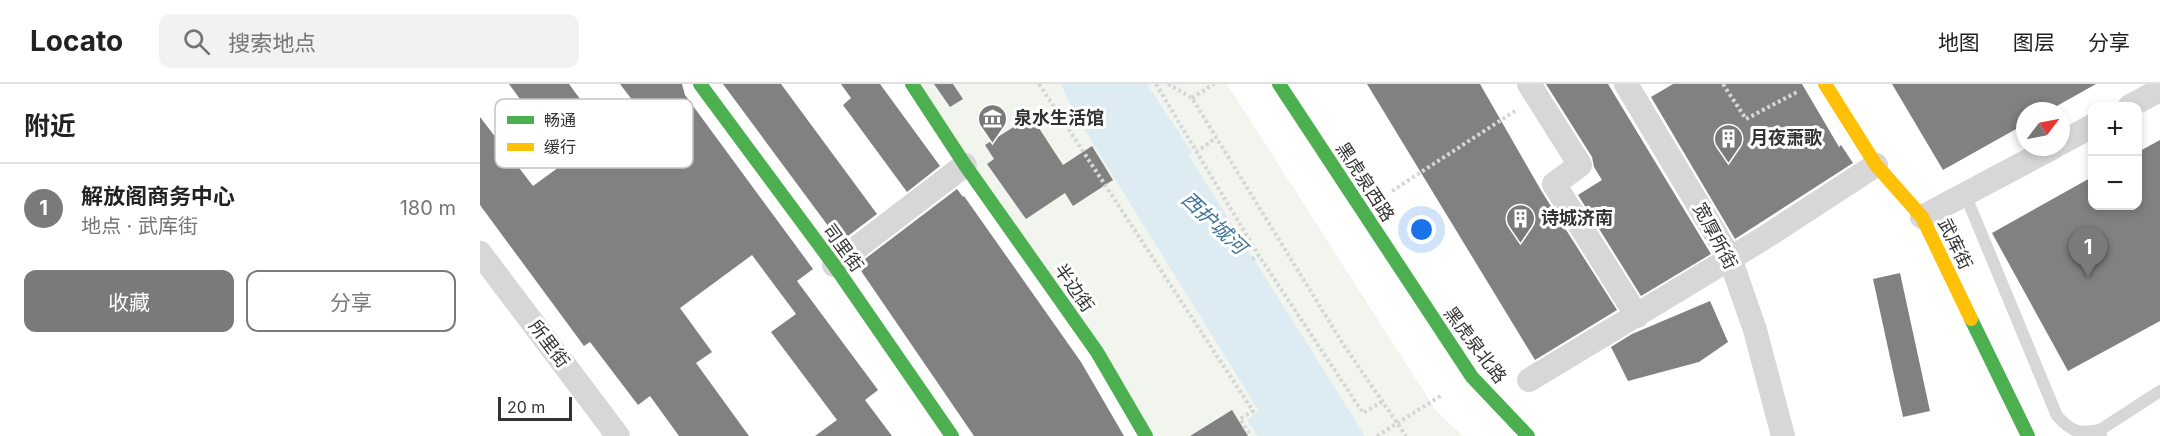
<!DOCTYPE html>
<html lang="zh">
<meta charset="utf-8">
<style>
:root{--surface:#fff;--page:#f2f2f2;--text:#222;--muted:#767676;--line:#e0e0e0;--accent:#7a7a7a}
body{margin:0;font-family:Inter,"Noto Sans SC",sans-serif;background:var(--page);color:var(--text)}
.controls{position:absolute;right:18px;top:18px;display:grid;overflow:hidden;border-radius:12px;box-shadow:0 3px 9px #0003}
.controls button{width:54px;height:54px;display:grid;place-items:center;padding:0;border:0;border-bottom:2px solid var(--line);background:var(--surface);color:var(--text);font:30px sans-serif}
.compass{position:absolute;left:1536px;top:18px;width:54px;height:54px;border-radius:50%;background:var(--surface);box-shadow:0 3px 9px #0003;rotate:58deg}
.scale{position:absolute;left:18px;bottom:15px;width:74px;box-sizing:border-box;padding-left:6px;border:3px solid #333;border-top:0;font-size:16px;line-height:21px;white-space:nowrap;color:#333;-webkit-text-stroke:4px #fff;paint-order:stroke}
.you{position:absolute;left:942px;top:146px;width:21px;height:21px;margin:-15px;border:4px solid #fff;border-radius:50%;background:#1a73e8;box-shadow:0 0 0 9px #1a73e833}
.badge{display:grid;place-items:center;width:39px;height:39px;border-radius:50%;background:var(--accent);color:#fff;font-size:20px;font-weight:700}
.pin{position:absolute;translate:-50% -50px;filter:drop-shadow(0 2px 3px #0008)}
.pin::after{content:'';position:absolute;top:32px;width:21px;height:18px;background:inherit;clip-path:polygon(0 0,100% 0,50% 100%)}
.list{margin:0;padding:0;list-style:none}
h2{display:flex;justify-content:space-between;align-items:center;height:78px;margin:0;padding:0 24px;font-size:26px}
h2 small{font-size:20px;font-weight:400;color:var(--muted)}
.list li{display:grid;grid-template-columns:39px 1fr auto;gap:18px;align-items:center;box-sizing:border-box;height:90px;padding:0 24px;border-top:2px solid var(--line)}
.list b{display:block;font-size:22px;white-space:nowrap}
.list p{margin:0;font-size:20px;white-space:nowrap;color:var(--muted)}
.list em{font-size:20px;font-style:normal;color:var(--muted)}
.actions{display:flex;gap:12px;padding:18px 24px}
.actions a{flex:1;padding:14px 0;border:2px solid var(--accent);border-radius:12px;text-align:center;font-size:21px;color:var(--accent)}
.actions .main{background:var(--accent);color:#fff}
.icon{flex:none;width:33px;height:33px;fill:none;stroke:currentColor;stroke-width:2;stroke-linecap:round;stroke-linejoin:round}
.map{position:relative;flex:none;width:1680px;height:352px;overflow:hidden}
header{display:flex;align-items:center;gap:36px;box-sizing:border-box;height:84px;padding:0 30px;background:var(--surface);border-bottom:2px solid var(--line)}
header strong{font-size:28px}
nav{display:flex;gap:33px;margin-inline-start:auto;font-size:21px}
.search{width:420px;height:54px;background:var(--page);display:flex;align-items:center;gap:15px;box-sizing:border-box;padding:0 21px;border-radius:12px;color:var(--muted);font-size:22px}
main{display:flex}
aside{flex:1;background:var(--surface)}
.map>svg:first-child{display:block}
.green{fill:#f1f5ed}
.water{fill:#ddebf3}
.building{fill:#818181}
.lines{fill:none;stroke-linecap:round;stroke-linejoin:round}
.path{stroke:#d6d6d6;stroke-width:4;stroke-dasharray:3 3;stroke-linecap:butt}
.lane{stroke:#d7d7d7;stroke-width:12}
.street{stroke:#d7d7d7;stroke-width:24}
.fast{stroke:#4caf50;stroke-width:14}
.slow{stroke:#ffc107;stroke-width:14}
.labels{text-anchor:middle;stroke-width:6;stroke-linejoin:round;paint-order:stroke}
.poi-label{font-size:18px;font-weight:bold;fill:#333;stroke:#fff;text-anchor:start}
.street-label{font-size:18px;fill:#333;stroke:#fff}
.water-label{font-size:20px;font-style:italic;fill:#3f7597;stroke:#fff}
.key{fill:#fff;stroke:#c2c2c2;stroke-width:1.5}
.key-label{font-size:16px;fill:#333}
</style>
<header>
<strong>Locato</strong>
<div class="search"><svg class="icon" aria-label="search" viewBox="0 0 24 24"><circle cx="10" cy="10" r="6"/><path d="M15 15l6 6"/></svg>搜索地点</div>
<nav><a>地图</a><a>图层</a><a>分享</a></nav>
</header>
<main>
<aside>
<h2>附近<small></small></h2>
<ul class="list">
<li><span class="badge">1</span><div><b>解放阁商务中心</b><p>地点 · 武库街</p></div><em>180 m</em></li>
</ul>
<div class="actions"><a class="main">收藏</a><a>分享</a></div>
</aside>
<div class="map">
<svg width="1680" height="352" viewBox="0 0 1680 352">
<rect width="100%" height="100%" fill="#fff"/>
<path class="green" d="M437,0h310l210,328 26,24h-309z"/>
<path class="water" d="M581,0h86l45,68 -3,4 176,280h-107l-11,-16 12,-9 -185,-298z"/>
<path class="building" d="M29,0h60l37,50 33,-25 -19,-25h62l3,11 128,174 -16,12 81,109 -13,10 27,36h-77l22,-16 -66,-88 25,-18 -44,-59 -72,53 32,44 -16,11 53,73h-70l-29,-40 -12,9 -48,-63 -6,4 -104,-141v-88l53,69 33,-24z
M243,0h58l96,130 -37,28z
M361,0h39l60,82 -33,26 -64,-87 8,-7z
M454,0h19l10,15 -13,8z
M887,0h113l62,108 75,118 -82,50z
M1066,0h62l103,170 -70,42 -63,-101 24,-15 -8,-13 -2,-10z
M1193,0h129l37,63 2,-2 12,18 -118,76 -84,-142z
M1412,0h204l-48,27h-23v13l-82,46z
M551,32l32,49 29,-19 21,34 -40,26 -8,-13 -39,26 -39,-55 7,-5 -9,-14z
M1680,56v181l-92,50 -76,-138 100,-56v29h46v-54z
M477,105l6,8 1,-1 117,166 43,74h-150l-117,-171z
M1420,189l30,138 -27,6 -30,-138z
M1230,217l18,41 -29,20 -71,19 -17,-34 21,-13z
M752,326l16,26h-58z"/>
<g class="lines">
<path class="path" d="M559,0l214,327 -13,8 11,17
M676,0l103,172 104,157 20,-12
M688,0l24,14 151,246 63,92
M1243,0l23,35 53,-28
M712,14l22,-14
M716,68l20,-14
M912,107l126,-82
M772,175l7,-3
M897,352l65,-41"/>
<path class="lane" d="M1485,110l92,222c15,16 21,18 43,14
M1621,352l-1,-6 60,-39"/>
<path class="street" d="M1049,0l51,81 -26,19 83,132
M1146,0l104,174 25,72 28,106
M1650,22l30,-16
M1581,59l31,-17
M1442,133l132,-70
M0,169l138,183
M354,181l131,-100
M1049,296l235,-142 112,-73"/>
<path class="fast" d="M220,0l134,181 118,171
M432,0l53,81 132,187 49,84
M799,0l193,293 56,59
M1491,235l57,117"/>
<path class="slow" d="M1345,0l51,81 46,52 49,102"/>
</g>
<defs>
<symbol id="museum-pin" viewBox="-11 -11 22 30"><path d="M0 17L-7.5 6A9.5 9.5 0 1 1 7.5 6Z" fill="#7a7a7a" stroke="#fff"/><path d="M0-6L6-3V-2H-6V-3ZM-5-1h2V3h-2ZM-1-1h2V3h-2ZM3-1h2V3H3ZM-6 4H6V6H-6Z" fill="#fff"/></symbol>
<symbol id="building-pin" viewBox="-11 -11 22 30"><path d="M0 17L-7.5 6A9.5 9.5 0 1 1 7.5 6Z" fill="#7a7a7a" stroke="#fff"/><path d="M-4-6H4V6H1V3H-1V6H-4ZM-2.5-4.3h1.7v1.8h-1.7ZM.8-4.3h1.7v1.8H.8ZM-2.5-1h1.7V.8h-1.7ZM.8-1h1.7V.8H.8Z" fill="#fff"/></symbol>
</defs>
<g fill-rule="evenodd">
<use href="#museum-pin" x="496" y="18" width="33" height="45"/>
<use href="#building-pin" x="1232" y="38" width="33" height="45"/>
<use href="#building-pin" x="1024" y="118" width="33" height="45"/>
</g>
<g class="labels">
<g class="poi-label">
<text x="534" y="40">泉水生活馆</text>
<text x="1270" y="60">月夜萧歌</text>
<text x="1061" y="140">诗城济南</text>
</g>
<g class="street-label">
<text transform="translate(885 98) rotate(57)" y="6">黑虎泉西路</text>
<text transform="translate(1235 152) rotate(62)" y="6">宽厚所街</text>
<text transform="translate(1475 160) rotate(64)" y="6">武库街</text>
<text transform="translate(363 164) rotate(54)" y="6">司里街</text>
<text transform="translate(594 204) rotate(55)" y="6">半边街</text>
<text transform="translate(69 260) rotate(53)" y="6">所里街</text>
<text transform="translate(995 261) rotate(53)" y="6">黑虎泉北路</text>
</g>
<g class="water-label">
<text transform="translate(734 139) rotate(43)" y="7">西护城河</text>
</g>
</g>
<rect x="15" y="15" width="198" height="69" rx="9" class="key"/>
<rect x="27" y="32" width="27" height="8" fill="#4caf50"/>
<rect x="27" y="59" width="27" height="8" fill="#ffc107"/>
<g class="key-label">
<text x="64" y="42">畅通</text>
<text x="64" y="69">缓行</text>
</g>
</svg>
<div class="controls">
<button>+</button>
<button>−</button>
</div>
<svg class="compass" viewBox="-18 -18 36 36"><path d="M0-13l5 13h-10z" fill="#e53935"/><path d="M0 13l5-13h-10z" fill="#767676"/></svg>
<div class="scale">20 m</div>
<div class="you"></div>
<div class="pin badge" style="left:1608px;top:193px">1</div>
</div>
</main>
